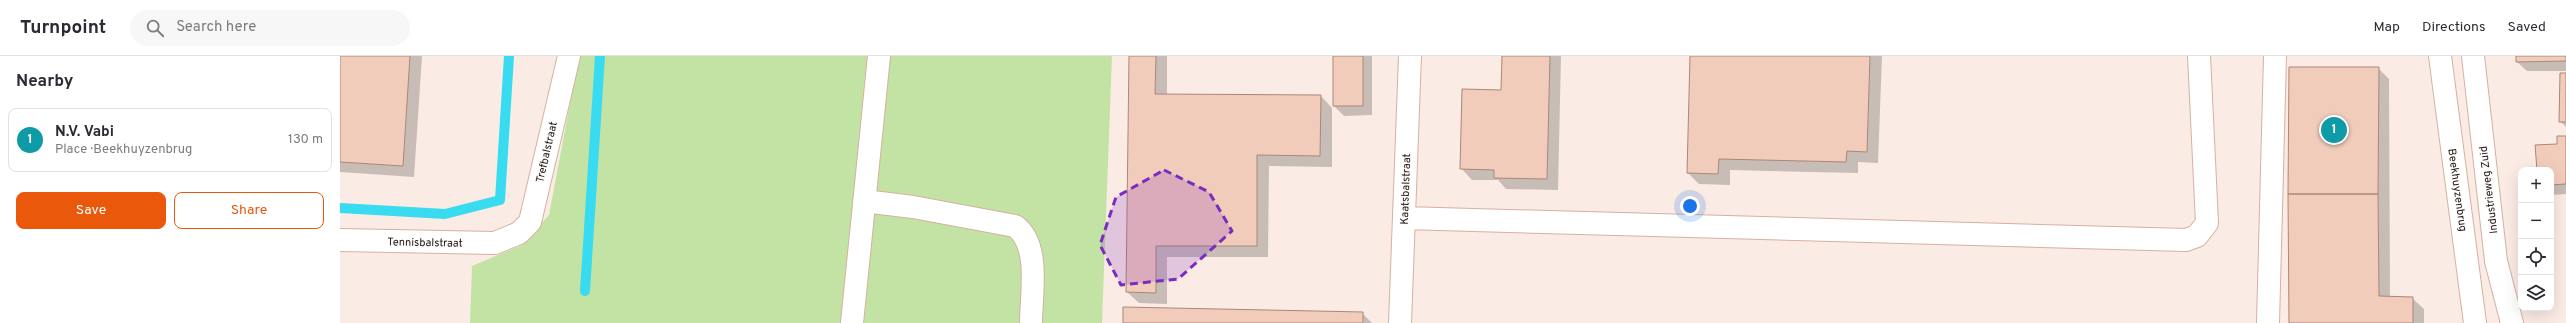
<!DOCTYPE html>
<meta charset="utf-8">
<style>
:root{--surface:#fff;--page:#f7f7f7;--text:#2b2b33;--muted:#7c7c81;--line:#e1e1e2;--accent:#ea580c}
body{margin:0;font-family:Overpass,sans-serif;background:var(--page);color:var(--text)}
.controls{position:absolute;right:12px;bottom:12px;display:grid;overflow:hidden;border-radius:8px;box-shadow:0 4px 16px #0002}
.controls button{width:36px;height:36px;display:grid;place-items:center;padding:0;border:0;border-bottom:1px solid var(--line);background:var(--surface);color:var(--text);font:20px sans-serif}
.you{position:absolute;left:1350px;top:150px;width:14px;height:14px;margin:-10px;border:3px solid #fff;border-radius:50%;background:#1a73e8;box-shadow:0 0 0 6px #1a73e833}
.badge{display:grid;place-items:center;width:26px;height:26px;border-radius:50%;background:var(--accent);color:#fff;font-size:13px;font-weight:700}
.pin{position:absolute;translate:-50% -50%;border:2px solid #fff;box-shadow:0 1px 4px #0006}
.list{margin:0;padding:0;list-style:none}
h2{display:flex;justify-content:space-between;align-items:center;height:52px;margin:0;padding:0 16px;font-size:17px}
h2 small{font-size:13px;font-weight:400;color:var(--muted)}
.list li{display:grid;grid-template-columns:26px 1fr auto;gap:12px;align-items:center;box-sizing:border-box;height:64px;margin:0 8px 8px;padding:0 8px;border:1px solid var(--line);border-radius:8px}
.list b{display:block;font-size:15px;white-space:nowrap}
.list p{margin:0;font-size:13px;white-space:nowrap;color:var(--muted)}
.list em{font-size:13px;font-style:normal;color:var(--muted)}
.actions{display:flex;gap:8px;padding:12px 16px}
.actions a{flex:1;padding:9px 0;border:1px solid var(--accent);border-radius:8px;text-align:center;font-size:14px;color:var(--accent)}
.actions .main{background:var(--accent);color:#fff}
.icon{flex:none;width:22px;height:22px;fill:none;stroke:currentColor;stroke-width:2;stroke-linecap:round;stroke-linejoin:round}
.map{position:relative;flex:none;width:2226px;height:267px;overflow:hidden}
header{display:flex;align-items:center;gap:24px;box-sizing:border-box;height:56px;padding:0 20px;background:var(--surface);border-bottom:1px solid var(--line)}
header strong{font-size:19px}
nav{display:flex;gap:22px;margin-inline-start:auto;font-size:14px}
.search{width:280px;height:36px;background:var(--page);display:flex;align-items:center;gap:10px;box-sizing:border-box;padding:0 14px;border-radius:22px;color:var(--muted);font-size:15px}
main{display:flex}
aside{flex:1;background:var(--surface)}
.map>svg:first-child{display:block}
.green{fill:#c3e3a5}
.shadow{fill:#0003}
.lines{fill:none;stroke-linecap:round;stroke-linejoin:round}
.stream{stroke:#39dbf0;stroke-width:10}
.building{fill:#f2ccbb;stroke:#aa8777}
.minor-casing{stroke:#d5b1a0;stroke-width:24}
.minor{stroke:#fff;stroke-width:22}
.marked{fill:#7b2cbf;fill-opacity:0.2;stroke:#7b2cbf;stroke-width:3;stroke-dasharray:8 5;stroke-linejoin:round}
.labels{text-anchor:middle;stroke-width:3;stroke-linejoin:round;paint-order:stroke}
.street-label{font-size:11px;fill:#22150f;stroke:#fcfcfc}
</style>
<header>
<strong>Turnpoint</strong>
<div class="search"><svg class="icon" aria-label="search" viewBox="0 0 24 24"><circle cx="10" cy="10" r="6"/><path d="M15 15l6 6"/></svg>Search here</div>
<nav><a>Map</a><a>Directions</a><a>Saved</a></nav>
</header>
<main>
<aside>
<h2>Nearby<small></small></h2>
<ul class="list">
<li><span class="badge" style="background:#0f9aa8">1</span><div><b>N.V. Vabi</b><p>Place · Beekhuyzenbrug</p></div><em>130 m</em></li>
</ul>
<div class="actions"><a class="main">Save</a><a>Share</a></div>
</aside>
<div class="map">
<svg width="2226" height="267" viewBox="0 0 2226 267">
<rect width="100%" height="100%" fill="#faebe4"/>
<path class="green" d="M239,0h533l-10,267h-632l2,-57 50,-21 27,-30z"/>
<path class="shadow" d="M0,0h82l-8,121 -74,-5z
M790,0h37v39l154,1 11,12v59l-63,-1 -1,91h-101v47l-28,-1 -12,-11z
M994,0h38v59l-28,1 -10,-10z
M1163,0h58l-3,134 -52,-1 -8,-9h-26l-11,-12 41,-77z
M1351,0h191l-4,107 -20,-1v11l-128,-3v15l-31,-1 -11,-11z
M2177,0h49v15h-39l-10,-9z
M2038,12l11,11 1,218 22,1 12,11v14h-134z
M2226,18v53l-6,-6z
M2226,81v57l-15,1v-25h-13z
M1022,257l10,10h-248z"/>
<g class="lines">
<path class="stream" d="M0,152l105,6 55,-14 9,-144
M245,235l15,-235"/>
</g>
<path class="building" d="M0,0h70l-7,110 -63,-4z
M789,0h27l-1,38 166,1 -1,61 -63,-1v91h-101v47l-30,-1z
M993,0h30v50h-30z
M1162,0h48l-3,123 -53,-1v-8l-34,-1 2,-80 39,1z
M1350,0h180l-3,96 -20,-1 -1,11 -127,-3 -1,15 -31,-1z
M2176,0h50v5l-50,1z
M1949,11h90l-1,127h-90z
M2220,17h6v49h-7z
M2217,80h9v48l-15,1v-15h-14l-2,-25 22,-1z
M1948,138h90l1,102 34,1v26h-124z
M783,251l240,5v11h-240z"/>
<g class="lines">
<defs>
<path id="minor" d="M2100,0l35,267
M2133,0l23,205 16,62
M524,145l49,6 102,19c26,19 16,68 16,97
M1064,162l782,22 11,-4 10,-13 -8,-167
M0,184l155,3 24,-10 11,-11 39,-166
M512,267l27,-267
M1060,267l10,-267
M1928,267l7,-267"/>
</defs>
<use href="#minor" class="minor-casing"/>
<use href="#minor" class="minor"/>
</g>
<path class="marked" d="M824,114l45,22 23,39 -54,48 -57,6 -21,-40 16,-48z"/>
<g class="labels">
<g class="street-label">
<text transform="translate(206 96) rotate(-77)" y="4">Trefbalstraat</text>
<text transform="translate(1065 133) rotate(-88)" y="4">Kaatsbalstraat</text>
<text transform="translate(2118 134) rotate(82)" y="4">Beekhuyzenbrug</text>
<text transform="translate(2148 134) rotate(-97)" y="4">Industrieweg Zuid</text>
<text transform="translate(85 186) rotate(1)" y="4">Tennisbalstraat</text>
</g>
</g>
</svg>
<div class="controls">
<button>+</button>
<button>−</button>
<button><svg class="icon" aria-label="locate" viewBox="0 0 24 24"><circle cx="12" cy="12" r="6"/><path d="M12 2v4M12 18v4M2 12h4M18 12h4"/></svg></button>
<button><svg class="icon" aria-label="layers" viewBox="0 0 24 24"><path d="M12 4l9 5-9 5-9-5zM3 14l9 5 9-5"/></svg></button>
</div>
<div class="you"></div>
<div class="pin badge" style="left:1994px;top:74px;background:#0f9aa8">1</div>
</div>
</main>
